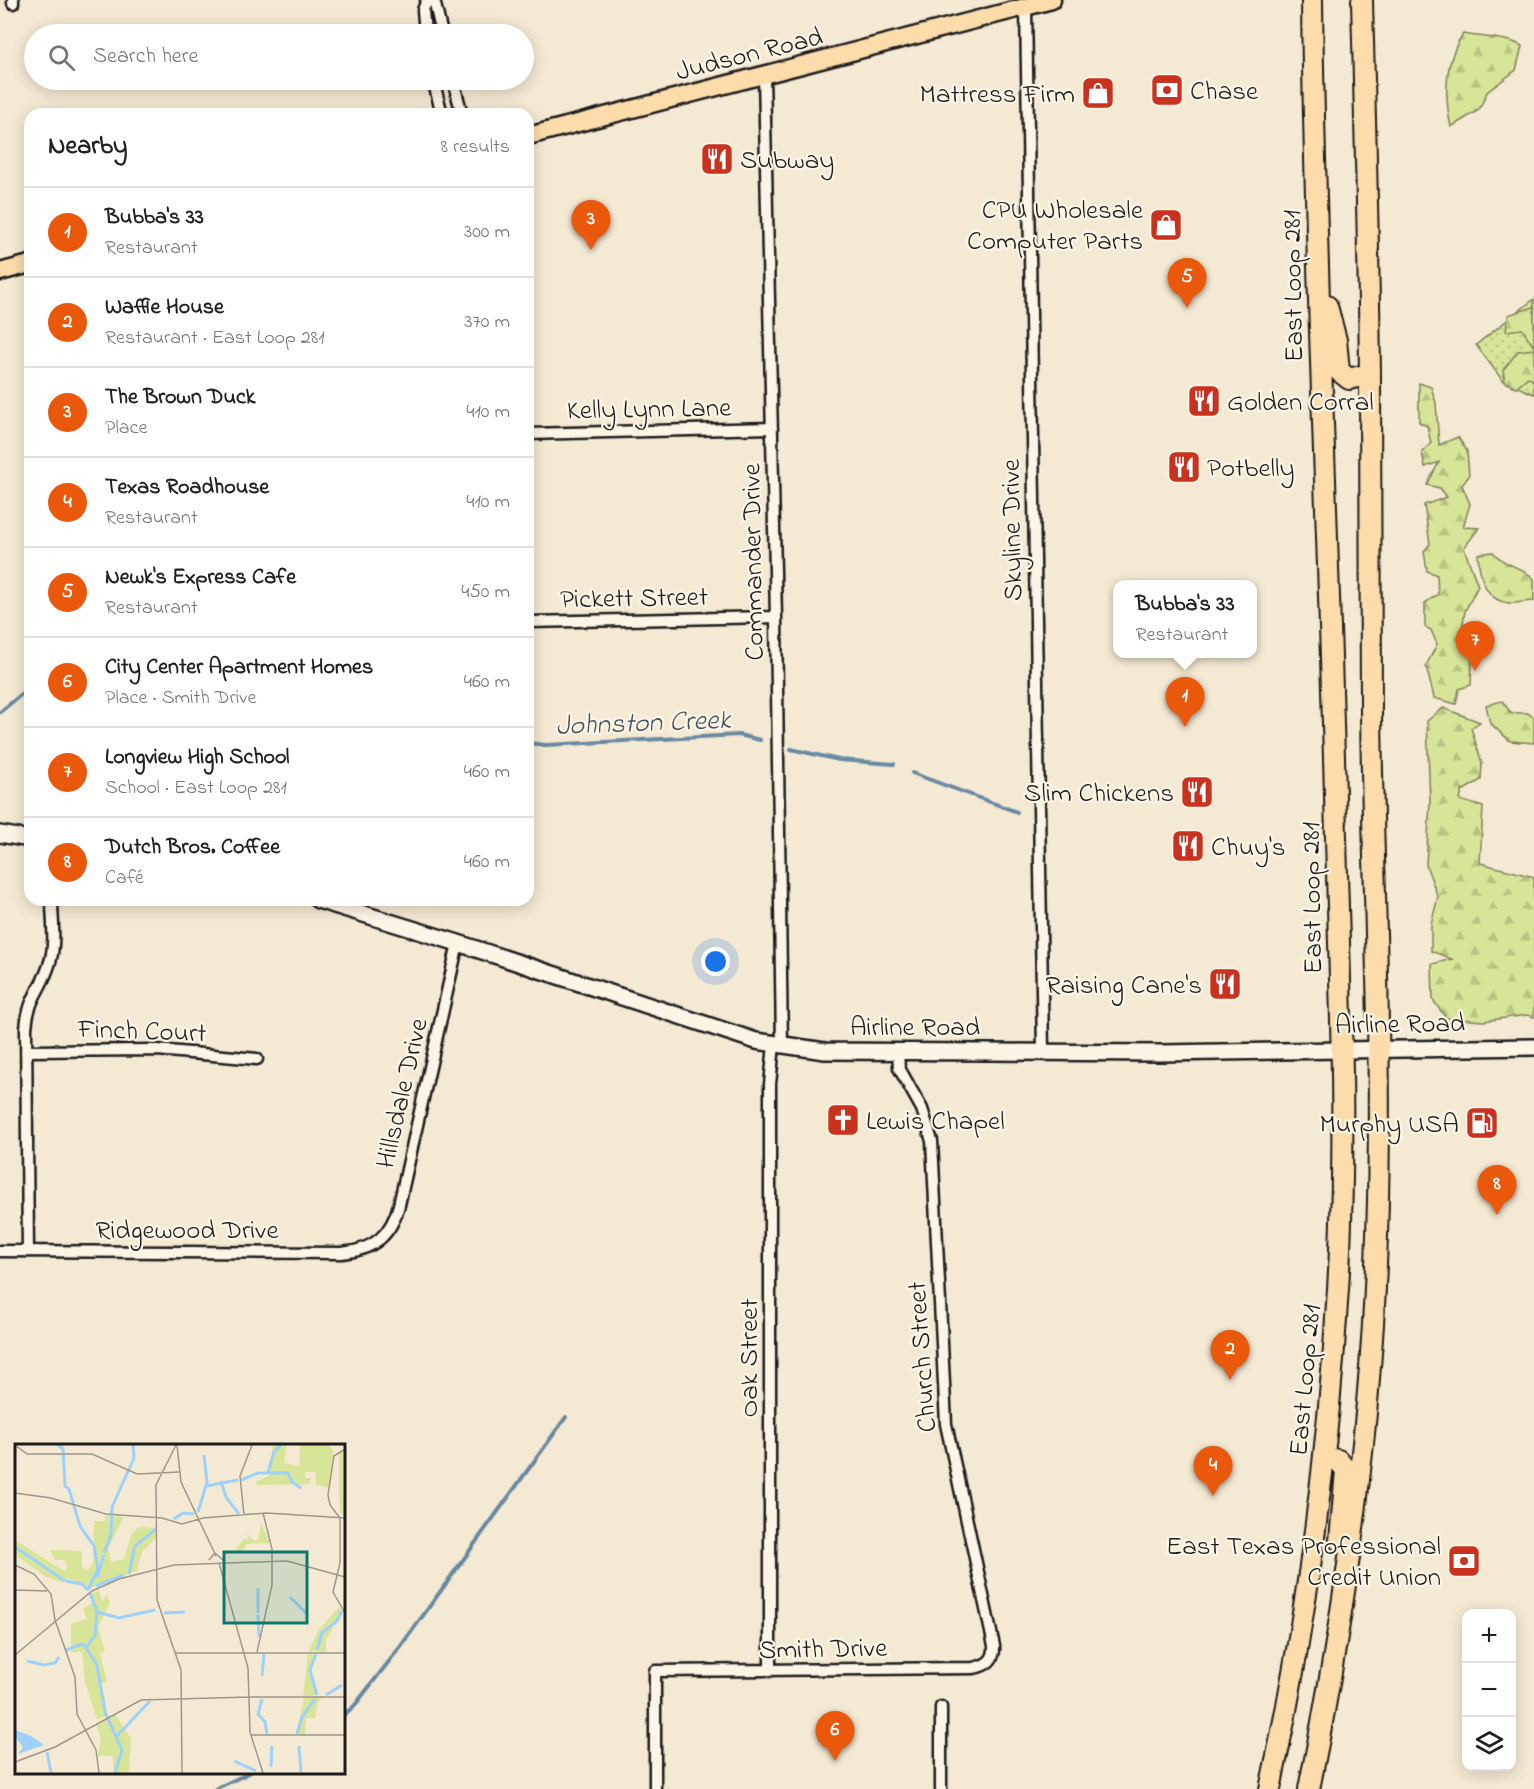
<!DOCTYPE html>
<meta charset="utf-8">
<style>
:root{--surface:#fff;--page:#f2f2f2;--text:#202124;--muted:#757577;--line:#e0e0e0;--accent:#ea580c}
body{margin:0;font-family:"Indie Flower",sans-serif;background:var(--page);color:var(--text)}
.controls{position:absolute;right:18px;bottom:18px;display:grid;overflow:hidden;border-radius:12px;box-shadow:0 3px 15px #0003}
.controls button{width:54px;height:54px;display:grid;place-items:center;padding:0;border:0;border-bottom:2px solid var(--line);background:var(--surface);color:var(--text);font:30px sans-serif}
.you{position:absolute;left:716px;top:962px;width:21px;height:21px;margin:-15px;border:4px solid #fff;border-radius:50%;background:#1a73e8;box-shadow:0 0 0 9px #1a73e833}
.badge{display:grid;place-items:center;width:39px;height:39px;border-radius:50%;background:var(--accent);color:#fff;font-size:20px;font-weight:700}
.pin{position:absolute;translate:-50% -50px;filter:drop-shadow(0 2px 3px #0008)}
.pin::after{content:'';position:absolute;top:32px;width:21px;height:18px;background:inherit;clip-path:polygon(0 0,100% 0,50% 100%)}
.popup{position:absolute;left:1113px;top:580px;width:144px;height:78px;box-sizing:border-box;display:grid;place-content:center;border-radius:12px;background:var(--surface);filter:drop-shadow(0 2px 4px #0005);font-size:20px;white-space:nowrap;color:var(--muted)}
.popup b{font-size:22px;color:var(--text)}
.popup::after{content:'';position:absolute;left:50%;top:100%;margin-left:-12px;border:12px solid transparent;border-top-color:var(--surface)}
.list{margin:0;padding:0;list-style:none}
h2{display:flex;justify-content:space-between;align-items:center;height:78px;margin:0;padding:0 24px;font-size:26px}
h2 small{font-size:20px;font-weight:400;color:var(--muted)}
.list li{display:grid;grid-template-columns:39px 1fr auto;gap:18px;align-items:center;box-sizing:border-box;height:90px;padding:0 24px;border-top:2px solid var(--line)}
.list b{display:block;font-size:22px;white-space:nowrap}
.list p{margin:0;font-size:20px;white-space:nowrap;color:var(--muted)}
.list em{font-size:20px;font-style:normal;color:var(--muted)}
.icon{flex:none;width:33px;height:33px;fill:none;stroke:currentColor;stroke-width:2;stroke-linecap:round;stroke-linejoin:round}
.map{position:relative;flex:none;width:1534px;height:1789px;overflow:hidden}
.search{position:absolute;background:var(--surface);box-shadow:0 3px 15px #0003;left:24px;top:24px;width:510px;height:66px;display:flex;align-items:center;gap:15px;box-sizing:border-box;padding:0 21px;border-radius:33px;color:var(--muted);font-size:22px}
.panel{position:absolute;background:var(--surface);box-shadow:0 3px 15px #0003;left:24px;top:108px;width:510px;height:798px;border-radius:18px}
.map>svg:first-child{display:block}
.grass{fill:url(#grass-dots);stroke:#7a805a;stroke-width:1.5}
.forest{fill:url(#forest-firs);stroke:#7a805a;stroke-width:1.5}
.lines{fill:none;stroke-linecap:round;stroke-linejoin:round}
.stream{stroke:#6989a2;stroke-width:4}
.street-casing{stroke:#1c1c1c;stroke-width:15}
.secondary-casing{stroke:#1c1c1c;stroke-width:20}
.primary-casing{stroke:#1c1c1c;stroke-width:21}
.highway-casing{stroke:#1c1c1c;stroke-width:24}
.street{stroke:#fcf5e5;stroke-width:10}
.secondary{stroke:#fcf5e5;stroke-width:15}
.primary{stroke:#fddcac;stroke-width:16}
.highway{stroke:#fddcac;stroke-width:20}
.labels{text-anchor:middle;stroke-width:4.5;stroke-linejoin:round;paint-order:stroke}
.street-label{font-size:27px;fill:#1c1c1c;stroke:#fcf5e5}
.poi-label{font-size:27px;fill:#1c1c1c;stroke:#fcf5e5;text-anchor:start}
.water-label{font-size:28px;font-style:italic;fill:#43525f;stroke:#fcf5e5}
.inset-river{fill:none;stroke:#9dd1fb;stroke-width:3}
.inset-road{fill:none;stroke:#9e978a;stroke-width:1.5}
.view{fill:#0f766e;fill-opacity:0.15;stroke:#0f766e;stroke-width:3}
.inset-edge{fill:none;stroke:#1c1c1c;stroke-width:3}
</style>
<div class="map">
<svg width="1534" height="1789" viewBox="0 0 1534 1789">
<defs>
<pattern id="grass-dots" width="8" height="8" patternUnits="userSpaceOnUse" patternTransform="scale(1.5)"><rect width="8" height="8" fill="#d8e598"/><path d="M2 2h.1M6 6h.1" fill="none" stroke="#b9c482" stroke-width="1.8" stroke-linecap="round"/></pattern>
<pattern id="forest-firs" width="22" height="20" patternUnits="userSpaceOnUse" patternTransform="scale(1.5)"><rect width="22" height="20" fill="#d8e598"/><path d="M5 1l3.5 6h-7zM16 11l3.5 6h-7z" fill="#b9c482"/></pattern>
</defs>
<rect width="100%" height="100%" fill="#f4e9d3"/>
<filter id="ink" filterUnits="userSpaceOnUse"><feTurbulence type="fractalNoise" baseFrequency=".0167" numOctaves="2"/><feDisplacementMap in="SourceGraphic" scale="12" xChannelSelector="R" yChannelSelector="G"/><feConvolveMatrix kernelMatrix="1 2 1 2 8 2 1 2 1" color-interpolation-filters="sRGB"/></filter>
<g filter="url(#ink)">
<path class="grass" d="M1534,299v95l-31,-13 -27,-36z"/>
<path class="forest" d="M1463,34c16,3 47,4 59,12l-6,24 -29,22 -8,18 -28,17c-7,-32 -7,-65 12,-93z
M1534,307v40l-12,-18 -16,2 2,-16z
M1534,349v32l-6,-4 -12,10 -11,-5 -2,-12 15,-19z
M1419,383l12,4 5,16 3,42 19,-8 9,14 2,25 -7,9 8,19 -7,23 16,1 -15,20 14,38 -13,25 -3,19 10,-6 9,25 -9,12 -1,24 -12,4 -3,15 -22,-6 -8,-32 11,-22 -6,-14 -6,-3v-24l13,-9 -1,-19 -10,-4 -3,-20 6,-7 -6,-39 23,-8 -7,-9 -13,-3 12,-23 -14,5 -3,-15 9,-9 -4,-17 -8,-4z
M1493,552c11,14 29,14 41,27v22c-8,0 -17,3 -25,2 -25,-2 -30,-29 -31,-49z
M1502,701l9,12h17l6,5v25l-24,-2 -20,-18 -4,-18z
M1443,708l37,14 -9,6 11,35 -1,17 -19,11 -2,9 23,7 -3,56 54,14v140l-7,-2 -44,6 -37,-3 -13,-18 -1,-36 20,-5 -21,-8v-27l7,-27 -12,-32 4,-61 -3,-83z"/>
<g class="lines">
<path class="stream" d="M0,712l23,-19 7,-1
M528,743l18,2 193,-10 21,5
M791,749l48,11 55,4
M912,773l105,39
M344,1715l11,-10 46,-59 165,-229
M215,1789l36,-17"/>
<defs>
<path id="street" d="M13,0v3
M434,0l8,34
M1026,8l17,1044
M425,34l-2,-24 4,-10
M764,75l12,542 6,430
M433,80l9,34
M453,80l9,34
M528,434l244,-6
M528,622l248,-5
M26,1051l131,-1 100,9
M0,1251l342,2c32,-3 49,-18 57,-48l59,-262
M28,1251l-2,-223c2,-31 17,-40 24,-66 6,-19 2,-42 2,-62
M770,1671v-587l4,-39
M941,1707v82
M655,1789v-118l318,-3c13,-2 22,-8 21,-22l-48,-222 -14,-283 -10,-32 -23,-41 -1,-16"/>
<path id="secondary" d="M0,834l30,5
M318,900l140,43 298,98 69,10 336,2 373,-6"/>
<path id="primary" d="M528,136l524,-136
M0,272l30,-8"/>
<path id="highway" d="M1327,306l9,34 3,31 10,8 21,-5
M1325,1458l13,2 8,10 -6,71
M1270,1789c36,-165 58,-332 68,-500 9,-150 2,-301 -2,-451 -6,-279 -21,-558 -24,-838
M1309,1789c37,-182 63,-368 68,-554 6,-174 -4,-349 -6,-523 -1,-111 0,-222 -1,-333 -1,-127 -5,-253 -8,-379"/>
</defs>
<use href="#street" class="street-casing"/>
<use href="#secondary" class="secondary-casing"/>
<use href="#primary" class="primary-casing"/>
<use href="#highway" class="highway-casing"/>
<use href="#street" class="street"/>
<use href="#secondary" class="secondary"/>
<use href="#primary" class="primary"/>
<use href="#highway" class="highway"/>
</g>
</g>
<defs>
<symbol id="bank-square" viewBox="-11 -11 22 22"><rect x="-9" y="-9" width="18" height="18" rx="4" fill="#c8321e" stroke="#fcf5e5"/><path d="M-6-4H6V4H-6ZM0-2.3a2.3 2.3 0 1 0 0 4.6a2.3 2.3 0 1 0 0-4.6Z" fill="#fff"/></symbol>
<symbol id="shop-square" viewBox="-11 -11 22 22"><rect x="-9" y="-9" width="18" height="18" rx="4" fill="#c8321e" stroke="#fcf5e5"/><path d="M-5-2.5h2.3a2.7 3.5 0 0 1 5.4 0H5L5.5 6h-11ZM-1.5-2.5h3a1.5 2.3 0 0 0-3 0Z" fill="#fff"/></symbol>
<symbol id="restaurant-square" viewBox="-11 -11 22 22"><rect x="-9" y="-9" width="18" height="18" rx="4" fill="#c8321e" stroke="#fcf5e5"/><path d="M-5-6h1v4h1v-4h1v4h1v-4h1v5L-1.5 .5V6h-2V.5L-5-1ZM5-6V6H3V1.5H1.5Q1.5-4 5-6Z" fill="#fff"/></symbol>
<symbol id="church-square" viewBox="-11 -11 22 22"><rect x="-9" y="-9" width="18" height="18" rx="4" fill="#c8321e" stroke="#fcf5e5"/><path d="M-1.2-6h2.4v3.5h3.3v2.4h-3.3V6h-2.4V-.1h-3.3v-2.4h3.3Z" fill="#fff"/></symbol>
<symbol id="fuel-square" viewBox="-11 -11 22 22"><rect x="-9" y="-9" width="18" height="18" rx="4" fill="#c8321e" stroke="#fcf5e5"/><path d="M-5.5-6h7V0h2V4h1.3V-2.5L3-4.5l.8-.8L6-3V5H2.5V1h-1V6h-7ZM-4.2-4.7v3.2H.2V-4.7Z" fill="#fff"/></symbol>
</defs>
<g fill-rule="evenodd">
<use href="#bank-square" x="1148" y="71" width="38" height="38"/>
<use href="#shop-square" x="1079" y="74" width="38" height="38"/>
<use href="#restaurant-square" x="698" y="140" width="38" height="38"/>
<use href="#shop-square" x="1147" y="206" width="38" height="38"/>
<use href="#restaurant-square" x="1185" y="382" width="38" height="38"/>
<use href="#restaurant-square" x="1165" y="448" width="38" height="38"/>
<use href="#restaurant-square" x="1178" y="773" width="38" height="38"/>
<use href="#restaurant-square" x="1169" y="827" width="38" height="38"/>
<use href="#restaurant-square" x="1206" y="965" width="38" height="38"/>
<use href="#church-square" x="824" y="1101" width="38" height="38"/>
<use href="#fuel-square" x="1463" y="1104" width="38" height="38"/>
<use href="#bank-square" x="1445" y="1542" width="38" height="38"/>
</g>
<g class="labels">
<g class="street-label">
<text transform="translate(749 53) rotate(-14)" y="9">Judson Road</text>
<text transform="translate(1292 286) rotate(-91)" y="9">East Loop 281</text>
<text transform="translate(649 408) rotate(-1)" y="9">Kelly Lynn Lane</text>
<text transform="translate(1011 530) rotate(-91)" y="9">Skyline Drive</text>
<text transform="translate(752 562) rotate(-91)" y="9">Commander Drive</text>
<text transform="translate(634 597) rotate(-1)" y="9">Pickett Street</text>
<text transform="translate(1311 898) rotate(-91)" y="9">East Loop 281</text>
<text transform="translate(1400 1023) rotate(-1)" y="9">Airline Road</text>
<text x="915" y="1035">Airline Road</text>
<text transform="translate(142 1030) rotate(2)" y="9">Finch Court</text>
<text transform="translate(401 1093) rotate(-77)" y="9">Hillsdale Drive</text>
<text x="187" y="1238">Ridgewood Drive</text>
<text transform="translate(921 1357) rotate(-94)" y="9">Church Street</text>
<text transform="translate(748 1358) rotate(-90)" y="9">Oak Street</text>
<text transform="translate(1304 1380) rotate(-85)" y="9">East Loop 281</text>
<text transform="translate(823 1648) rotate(-1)" y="9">Smith Drive</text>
</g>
<g class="poi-label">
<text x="1190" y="99">Chase</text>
<text x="1075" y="102" text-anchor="end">Mattress Firm</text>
<text x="740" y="168">Subway</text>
<text x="1143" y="218" text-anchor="end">CPU Wholesale<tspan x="1143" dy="31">Computer Parts</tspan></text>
<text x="1227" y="410">Golden Corral</text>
<text x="1207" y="476">Potbelly</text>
<text x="1174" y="801" text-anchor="end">Slim Chickens</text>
<text x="1211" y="855">Chuy's</text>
<text x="1202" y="993" text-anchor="end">Raising Cane's</text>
<text x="866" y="1129">Lewis Chapel</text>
<text x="1459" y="1132" text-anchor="end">Murphy USA</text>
<text x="1441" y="1554" text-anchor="end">East Texas Professional<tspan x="1441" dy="31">Credit Union</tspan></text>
</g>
<g class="water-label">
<text transform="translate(643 721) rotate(-2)" y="10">Johnston Creek</text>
</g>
</g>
<g transform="translate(15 1444)">
<rect width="330" height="330" fill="#f4e9d3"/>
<path d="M90,71l19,2 -16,31 3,14 13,-3 7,-24 8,-8 18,1v9l-15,15 -5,19 -46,17 -23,-10 -4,5 -18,-6 -31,-22v-15l49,31 4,-5 -4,-6h-9l-5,-10 32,1v16l6,3 5,-6 1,-43h11zM246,80l9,19 -23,1 -7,10 -4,-4 7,-11h5l-1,-6 7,8 4,-2z" fill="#d8e598"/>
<path d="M258,1h14l-3,18 15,3 1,-21h29l5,7 -5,36 -13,-3 -1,-13h-10v6h6l-1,6 -53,1 -1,-3 14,-7z" fill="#d8e598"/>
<path d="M330,7v66l-5,-5 -1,-19v-41zM84,146l3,12 5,-8 3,9 -12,24 7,25 -5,1 7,29 -6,1 -2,7 6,7 2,18 -10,5 -12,-38 -3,-30h-11v-28l16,-5 -4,-10 9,-6 -3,-8zM324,163l3,4 -16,29v12l-17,-1 9,-20zM293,209l8,2 -6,15 7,25 -14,2zM309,253l-6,4 -3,17h-9l-1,17 -9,-1 8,-36zM100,270l16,24 -2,33 -5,2h-10l-1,-17h-15v-4l3,-12 -5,-17z" fill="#d8e598"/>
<path d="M0,286l16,6 13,9 -26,9 5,-7 -8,-10z" fill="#9dd1fb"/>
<path class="inset-river" d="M43,1l5,4 2,37 4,3 11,37 14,20 4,23 -10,21M253,29l6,-21 7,-7M226,36l17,-7h30l4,9 9,6M206,37l5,16 13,17M191,42l32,-6M183,68l9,-30 -3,-27M159,75l9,-6 11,1M0,103l50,34M89,109l7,-18 1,-28 22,-49 -1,-13M114,130l6,-28 21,-17M82,133l7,-22M51,137l16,3 6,6M81,142l28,-11M75,149l7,18 -2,24 -9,13 11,17 8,47 17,38 -7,23M275,153l17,17M82,168l22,6 36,-8M149,169l21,-1M243,169v-25M243,171l1,22M51,206l16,-6 5,3M302,206l5,-17 15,-12 5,-10M301,210l-6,16 7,25M12,217l17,4 11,-2 4,-6M247,232l2,-22M311,251l16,-10M247,255l-4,15 7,8 2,12M282,290l5,-17 13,-18M101,293l34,-36M284,302l2,27M32,308l4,21M219,317l22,10M256,323l1,-21"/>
<path class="inset-road" d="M0,1l12,9h65l45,20 42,-2M161,1l-20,40 1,115 24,70 1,103M162,1l4,37 35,74M0,49l36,5 55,16 56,4 20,6 21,-6 64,-5 78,5M229,71l-4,-39 12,-31M325,74l-10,-13 -2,-10 6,-39 11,-7M325,74v45l-7,29 12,21M194,116l6,-7 8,7M204,119l29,105 2,64 13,41M0,121l19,9 17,20 4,26 20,57 2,37 19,36 3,23M0,146l32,1M242,208l15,-67v-36l-9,-36M160,209h170M0,211l77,-64 27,-12 55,-14 113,-4 58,16M234,253h96M236,291h94M0,318l40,-15 86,-47 108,-3"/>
<path class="view" d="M209,108h83v71h-83z"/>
<rect width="330" height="330" class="inset-edge"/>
</g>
</svg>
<div class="controls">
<button>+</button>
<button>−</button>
<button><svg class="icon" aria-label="layers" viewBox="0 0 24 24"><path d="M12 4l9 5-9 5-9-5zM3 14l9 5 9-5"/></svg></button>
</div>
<div class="you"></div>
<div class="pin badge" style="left:1185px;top:727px">1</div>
<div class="popup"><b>Bubba's 33</b>Restaurant</div>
<div class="pin badge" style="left:1230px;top:1380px">2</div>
<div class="pin badge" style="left:591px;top:250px">3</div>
<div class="pin badge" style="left:1213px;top:1496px">4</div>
<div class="pin badge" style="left:1187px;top:308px">5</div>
<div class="pin badge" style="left:835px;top:1761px">6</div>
<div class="pin badge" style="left:1475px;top:671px">7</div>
<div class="pin badge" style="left:1497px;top:1215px">8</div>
<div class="search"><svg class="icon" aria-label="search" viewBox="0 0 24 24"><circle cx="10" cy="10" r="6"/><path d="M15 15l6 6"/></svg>Search here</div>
<section class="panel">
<h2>Nearby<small>8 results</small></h2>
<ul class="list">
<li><span class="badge">1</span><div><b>Bubba's 33</b><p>Restaurant</p></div><em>300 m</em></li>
<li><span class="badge">2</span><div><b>Waffle House</b><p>Restaurant · East Loop 281</p></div><em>370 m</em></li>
<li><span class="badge">3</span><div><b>The Brown Duck</b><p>Place</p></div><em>410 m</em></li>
<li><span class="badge">4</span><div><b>Texas Roadhouse</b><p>Restaurant</p></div><em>410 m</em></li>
<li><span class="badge">5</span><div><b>Newk's Express Cafe</b><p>Restaurant</p></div><em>450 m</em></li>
<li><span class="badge">6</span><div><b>City Center Apartment Homes</b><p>Place · Smith Drive</p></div><em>460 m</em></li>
<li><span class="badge">7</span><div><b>Longview High School</b><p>School · East Loop 281</p></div><em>460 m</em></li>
<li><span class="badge">8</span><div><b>Dutch Bros. Coffee</b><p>Café</p></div><em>460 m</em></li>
</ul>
</section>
</div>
